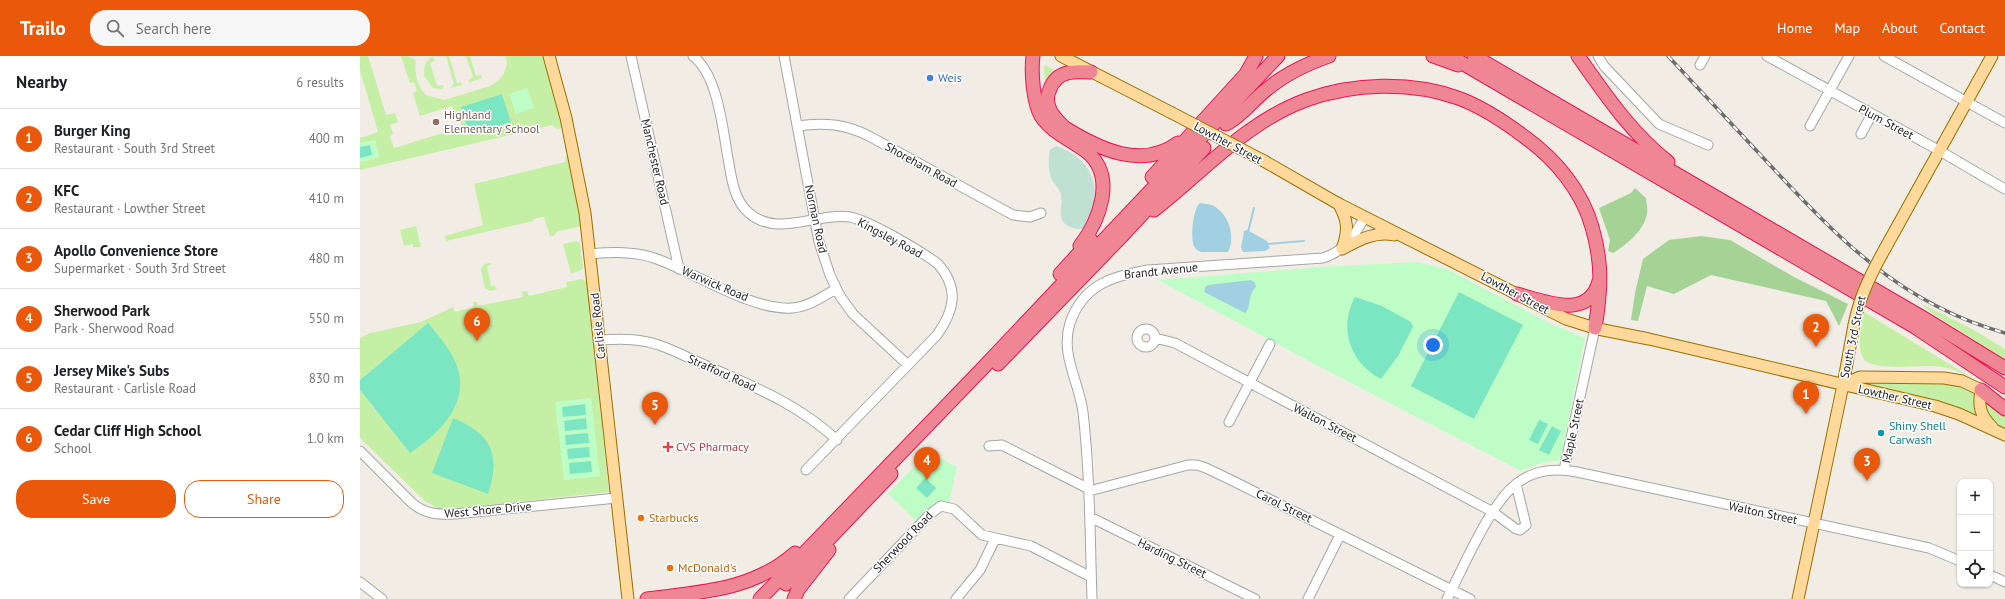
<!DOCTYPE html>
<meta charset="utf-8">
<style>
:root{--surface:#fff;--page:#f6f6f6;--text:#202124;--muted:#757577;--line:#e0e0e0;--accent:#ea580c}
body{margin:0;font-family:"PT Sans",sans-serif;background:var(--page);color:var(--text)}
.controls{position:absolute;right:12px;bottom:12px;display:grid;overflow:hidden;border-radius:8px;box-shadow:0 1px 3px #0004}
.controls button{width:36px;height:36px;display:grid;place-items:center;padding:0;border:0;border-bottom:1px solid var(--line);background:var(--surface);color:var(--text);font:20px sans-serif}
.you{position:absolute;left:1073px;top:289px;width:14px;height:14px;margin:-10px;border:3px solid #fff;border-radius:50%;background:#1a73e8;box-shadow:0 0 0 6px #1a73e833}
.badge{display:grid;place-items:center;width:26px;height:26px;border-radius:50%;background:var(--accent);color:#fff;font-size:13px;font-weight:700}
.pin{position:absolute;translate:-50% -33px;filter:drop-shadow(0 1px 2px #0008)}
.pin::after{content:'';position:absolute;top:21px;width:14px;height:12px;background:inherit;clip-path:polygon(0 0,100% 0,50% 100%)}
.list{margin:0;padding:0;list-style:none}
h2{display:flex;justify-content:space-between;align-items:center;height:52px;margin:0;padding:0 16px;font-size:17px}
h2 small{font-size:13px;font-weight:400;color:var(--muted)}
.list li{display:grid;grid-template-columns:26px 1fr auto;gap:12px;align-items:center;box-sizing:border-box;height:60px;padding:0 16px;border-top:1px solid var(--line)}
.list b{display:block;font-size:15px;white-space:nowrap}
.list p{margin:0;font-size:13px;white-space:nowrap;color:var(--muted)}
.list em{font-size:13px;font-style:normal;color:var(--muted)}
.actions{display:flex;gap:8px;padding:12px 16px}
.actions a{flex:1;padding:9px 0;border:1px solid var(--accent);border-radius:16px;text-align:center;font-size:14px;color:var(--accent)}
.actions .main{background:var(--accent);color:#fff}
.icon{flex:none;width:22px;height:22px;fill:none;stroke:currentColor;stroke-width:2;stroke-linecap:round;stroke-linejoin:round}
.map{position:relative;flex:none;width:1645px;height:543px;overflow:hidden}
header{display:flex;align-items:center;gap:24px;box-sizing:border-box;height:56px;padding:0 20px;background:var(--accent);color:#fff}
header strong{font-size:19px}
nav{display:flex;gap:22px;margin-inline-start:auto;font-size:14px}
.search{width:280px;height:36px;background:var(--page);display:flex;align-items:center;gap:10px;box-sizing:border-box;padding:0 14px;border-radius:16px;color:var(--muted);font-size:15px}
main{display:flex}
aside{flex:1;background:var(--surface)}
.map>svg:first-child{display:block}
.grass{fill:#c6efa6}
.forest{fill:#a4d395}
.wetland{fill:#c0e0d3}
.park{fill:#befec6}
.pitch{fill:#7ce6c3}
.water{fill:#a1d0e2}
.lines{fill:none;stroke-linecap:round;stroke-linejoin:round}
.stream{stroke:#a1d0e2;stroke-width:2}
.minor-casing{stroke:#a6a6a6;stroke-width:11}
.major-casing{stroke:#9a6f00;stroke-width:13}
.highway-casing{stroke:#ea1653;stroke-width:15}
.minor{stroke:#fff;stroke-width:9}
.major{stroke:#ffd99b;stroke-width:11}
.highway{stroke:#ee8694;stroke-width:13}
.rail-casing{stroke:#6d6d6d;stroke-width:3.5}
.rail{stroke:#fff;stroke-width:2;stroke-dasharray:6;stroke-linecap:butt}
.major-bridge-casing{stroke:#9a6f00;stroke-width:13;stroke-linecap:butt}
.major-bridge{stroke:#ffd99b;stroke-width:11}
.shop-dot{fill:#3f7fe0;stroke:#fff;stroke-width:1.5}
.education-dot{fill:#8d6e63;stroke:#fff;stroke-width:1.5}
.culture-dot{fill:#0f9aa8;stroke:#fff;stroke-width:1.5}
.health-dot{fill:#e0444e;stroke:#fff;stroke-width:1.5}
.food-dot{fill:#e8710a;stroke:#fff;stroke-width:1.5}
.labels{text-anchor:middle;stroke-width:3;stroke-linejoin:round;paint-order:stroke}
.shop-label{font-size:12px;fill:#366cbe;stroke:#fff;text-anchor:start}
.education-label{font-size:12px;fill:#785e54;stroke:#fff;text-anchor:start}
.street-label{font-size:12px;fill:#1f1f1f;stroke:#fff}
.culture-label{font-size:12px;fill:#0d838f;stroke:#fff;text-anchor:start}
.health-label{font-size:12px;fill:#be3a42;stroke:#fff;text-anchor:start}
.food-label{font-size:12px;fill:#c56008;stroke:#fff;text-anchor:start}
</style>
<header>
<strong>Trailo</strong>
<div class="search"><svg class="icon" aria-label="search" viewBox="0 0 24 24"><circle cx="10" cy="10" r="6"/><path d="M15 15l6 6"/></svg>Search here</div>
<nav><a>Home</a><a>Map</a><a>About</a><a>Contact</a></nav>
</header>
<main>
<aside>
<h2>Nearby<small>6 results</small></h2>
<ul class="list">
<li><span class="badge">1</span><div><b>Burger King</b><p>Restaurant · South 3rd Street</p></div><em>400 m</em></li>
<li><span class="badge">2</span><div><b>KFC</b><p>Restaurant · Lowther Street</p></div><em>410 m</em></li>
<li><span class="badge">3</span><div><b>Apollo Convenience Store</b><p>Supermarket · South 3rd Street</p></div><em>480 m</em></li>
<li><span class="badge">4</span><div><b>Sherwood Park</b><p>Park · Sherwood Road</p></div><em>550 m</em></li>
<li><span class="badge">5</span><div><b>Jersey Mike's Subs</b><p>Restaurant · Carlisle Road</p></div><em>830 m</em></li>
<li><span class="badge">6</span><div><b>Cedar Cliff High School</b><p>School</p></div><em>1.0 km</em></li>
</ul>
<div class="actions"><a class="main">Save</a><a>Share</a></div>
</aside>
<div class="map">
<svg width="1645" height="543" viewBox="0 0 1645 543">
<rect width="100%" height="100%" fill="#f1ede4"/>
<path class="grass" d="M0,0h8l18,59 9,-2 3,9 -8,3 3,9 -3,2 4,12 68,-21 -4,-13 -3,1 -3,-9 -32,10 -7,-23 4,-2 -3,-9 -4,1 -9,-27h6l9,4c-2,14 1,25 10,35l18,5 46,-14 9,-6 5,-7 3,-9 -1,-8h37l19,71 -4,2 -3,-1 -2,-3 -193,45v-8l19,-5 -4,-17 -15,3v-5l18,-6 -18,-62z
M86,0h3l8,27 4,-1 1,3 -12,3 4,-4z
M106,0h4l6,20 5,-1 1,3 -12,4 -2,-1 5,-4z
M73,1l2,4 -5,2 7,23 5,-1 2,2 -2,2 -9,-1 -9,-12c0,-9 1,-16 9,-19z
M684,9l15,7 -14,14z
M206,100h2l13,70 -25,6 -2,4h-4l-6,-19 -11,2v2l-87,20 -1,-5 38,-11 -9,-41 91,-22z
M56,170l5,21h-8v-3l-9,2 -4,-16z
M216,185l4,2 3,26 -12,5 -8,-30z
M131,207v2l-4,1 4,20h4l2,3 -7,2 -5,-3 -4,-18 3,-6z
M222,223l5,3 22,210 -167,18 -16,-8 -66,-64v-48l17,22 5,-51 -22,19v-42l10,-5 51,-11 32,-15 2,5 19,-5 -1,-5h4l1,4 45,-9 -1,-5 5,-1 2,5 38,-9 -1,-5z
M1562,248l52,26 31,19v11l-76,-49z
M1504,256l141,86v5c-17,-14 -36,-30 -58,-35 -26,-6 -58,5 -82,-7 -10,-13 -3,-34 -1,-49z
M1505,325l86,3 13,3 11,6 7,27 -30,-15 -89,-21z
M1623,344l22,14v15l-15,-10z"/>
<path class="forest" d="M1275,132l11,10c0,5 2,10 1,15 -2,17 -21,32 -34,40l-5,-2 2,-11 -11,-32 32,-15z
M1341,180l29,4 64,37 54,27 -9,22 -13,-25 -115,-26 -37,19 -27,-8 -9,35 -7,-1 4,-27 8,-34 26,-19z"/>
<path class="wetland" d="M696,90c28,9 43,30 38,59 -1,6 -4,19 -9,22 -5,5 -18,0 -22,-5 -5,-7 0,-18 -2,-27 -1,-6 -6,-10 -9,-15 -4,-8 -4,-22 -2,-30z"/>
<path class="park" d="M167,32l7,20 -18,6 -7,-20z
M15,84l4,17 -19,5v-19z
M1056,206l31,7 102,54 36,15 -25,123c-13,0 -26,4 -39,10l-195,-101 -168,-90 162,-13z
M231,342l9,78 -36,4 -9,-78z
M568,396l29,15 -8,35 -14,2 -19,17 -28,-27z"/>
<path class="pitch" d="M142,38l9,28 -41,13 -9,-28z
M10,89l2,10 -12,3v-11z
M1099,236l64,33 -49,94 -63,-33z
M995,241l27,9 29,16 2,5 -15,29 -17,23c-31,-16 -43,-51 -26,-82z
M68,267c11,13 25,29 30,46 11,37 -21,66 -48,84l-50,-63v-10z
M225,348l1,11 -23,2 -1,-10z
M93,362c39,16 48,37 35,76l-56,-21z
M226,362l1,11 -22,2 -1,-10z
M1179,364l9,4 -10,20 -9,-4z
M1192,370l9,5 -12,24 -10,-5z
M228,377l1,10 -23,2 -1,-10z
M229,391l1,10 -22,2 -1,-10z
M231,405l1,11 -22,2 -1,-11z
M565,422l11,10 -9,10 -11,-10z"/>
<path class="water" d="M840,147c3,1 9,1 12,2 17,8 24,32 16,47h-27c-3,-1 -6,-3 -7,-6 -4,-8 -1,-38 6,-43z
M887,174l20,11 3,7 -5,3 -22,1 -2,-4 3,-17z
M891,224l4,3 1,4c-9,8 -4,19 -11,26l-41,-21 1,-5 3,-2z"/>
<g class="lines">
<path class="stream" d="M888,176l6,-24
M907,188l37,-3"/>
<defs>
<path id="minor" d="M271,0l48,213
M333,0c26,20 30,77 36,108 3,18 6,37 20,49 29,25 68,-1 101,4 20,4 71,34 88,47 22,25 16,47 -1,71l-131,135
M424,0l35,186 11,33 10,21 13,18 55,51
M1238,0l6,10 55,58 49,21
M1407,0l173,95 65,38
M1524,0l121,67
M1340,9l5,-9
M437,70c27,-4 48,-2 72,10l144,79 17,2 11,-4
M1450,70l39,-70
M1501,78l11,-20
M230,198c22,-2 46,-3 67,5 37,13 95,52 135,49 16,-1 30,-11 44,-19
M777 282a9 9 0 1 1 18 0a9 9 0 1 1-18 0Z
M795,282l20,5 318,169 23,17 4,1 6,-5 -10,-41
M240,284c14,-1 28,-2 42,1 22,3 43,16 63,24 49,22 92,38 132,75
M869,366l41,-78
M629,390l13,-1 87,44
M0,395l52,52c13,11 26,12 43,11l162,-16
M1204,414l31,-142
M729,435l99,-26h9l9,3 23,11 241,120
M730,461l165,82
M1630,519l15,7
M0,526l22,17
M489,543l81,-85 11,-8 13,3 28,26 49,11 60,31
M596,543l24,-29 15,-31
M732,543c-2,-62 -2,-125 -9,-187 -4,-30 -23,-58 -13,-89 13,-38 42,-47 78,-53l175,-12c22,-7 31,-22 42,-41
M948,543l32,-64
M1087,543c16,-31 43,-95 69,-115 17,-14 40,-16 61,-12l352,76 31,13"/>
<path id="major" d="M189,0l17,62 19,95 43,386
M701,0l109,56
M904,105l73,42 229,116 32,10 51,10 286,67 24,8 46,21
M978,147c10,17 11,27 4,46
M982,193c17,-9 33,-18 52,-14
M1522,198l110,-198
M1483,329l17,-8 84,1 18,3 19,9c-3,16 -1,25 11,37
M1438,543l45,-214 11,-60"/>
<path id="highway" d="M673,0c-2,16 0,46 8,60 11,17 31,24 46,36 30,25 12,69 -7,94
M1073,0l25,9
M1090,0l465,271 90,60
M1114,0l451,263 80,49
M1218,0c27,38 52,76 90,106
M866,68c15,-7 26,-23 40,-34 19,-16 40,-26 63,-34
M704,71c-6,-6 -13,-12 -15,-20 -2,-5 -2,-12 1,-18 7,-19 25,-18 41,-17
M705,72c34,21 77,42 113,15
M792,121l94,-103 10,-18
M794,154c50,-39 92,-88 152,-110 47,-17 105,-19 152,-2 25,9 47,24 68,40 30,22 56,53 66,89 11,37 9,64 3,101
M700,218l31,-34
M1157,238c27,7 72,27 82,-13
M638,308l122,-126 84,-90
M1621,334l24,19
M426,528l105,-110
M287,543c53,-7 105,-8 148,-46
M400,543l220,-228 298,-315
M434,543l4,-9 31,-40"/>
</defs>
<use href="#minor" class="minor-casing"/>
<use href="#major" class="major-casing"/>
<use href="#highway" class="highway-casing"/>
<use href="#minor" class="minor"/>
<use href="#major" class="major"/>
<use href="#highway" class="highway"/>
<defs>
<path id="rail" d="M1308,0c34,36 67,72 101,108 71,76 132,140 236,169"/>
</defs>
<use href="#rail" class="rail-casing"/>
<use href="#rail" class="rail"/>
<defs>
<path id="major-bridge" d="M810,56l94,49
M1494,269c5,-26 15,-47 28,-71"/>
</defs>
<use href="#major-bridge" class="major-bridge-casing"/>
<use href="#major-bridge" class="major-bridge"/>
</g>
<circle class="shop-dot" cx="570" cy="22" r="4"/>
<circle class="education-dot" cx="76" cy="66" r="4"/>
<circle class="culture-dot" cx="1521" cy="377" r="4"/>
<path class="health-dot" d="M306 385h4v4h4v4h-4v4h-4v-4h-4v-4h4z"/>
<g class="food-dot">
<circle cx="281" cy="462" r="4"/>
<circle cx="310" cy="512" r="4"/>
</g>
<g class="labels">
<g class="shop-label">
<text x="578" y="26">Weis</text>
</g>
<g class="education-label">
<text x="84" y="63">Highland<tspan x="84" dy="14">Elementary School</tspan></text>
</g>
<g class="street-label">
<text transform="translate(1526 66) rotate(28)" y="4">Plum Street</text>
<text transform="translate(868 87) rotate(28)" y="4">Lowther Street</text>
<text transform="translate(295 106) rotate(77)" y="4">Manchester Road</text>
<text transform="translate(561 109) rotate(29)" y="4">Shoreham Road</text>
<text transform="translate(456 163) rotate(78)" y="4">Norman Road</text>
<text transform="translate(530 182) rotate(28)" y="4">Kingsley Road</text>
<text transform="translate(801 215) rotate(-6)" y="4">Brandt Avenue</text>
<text transform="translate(355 228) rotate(23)" y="4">Warwick Road</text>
<text transform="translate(1155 237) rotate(28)" y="4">Lowther Street</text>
<text transform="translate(238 270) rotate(-96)" y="4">Carlisle Road</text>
<text transform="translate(1493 281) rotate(-78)" y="4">South 3rd Street</text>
<text transform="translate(362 317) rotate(24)" y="4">Strafford Road</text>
<text transform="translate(1535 341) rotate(13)" y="4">Lowther Street</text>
<text transform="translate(965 367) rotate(27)" y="4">Walton Street</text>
<text transform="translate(1213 375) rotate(-78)" y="4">Maple Street</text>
<text transform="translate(924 450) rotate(26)" y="4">Carol Street</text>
<text transform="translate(128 454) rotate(-5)" y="4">West Shore Drive</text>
<text transform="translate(1403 457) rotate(12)" y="4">Walton Street</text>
<text transform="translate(543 486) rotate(-46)" y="4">Sherwood Road</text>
<text transform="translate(812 502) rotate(26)" y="4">Harding Street</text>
</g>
<g class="culture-label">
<text x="1529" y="374">Shiny Shell<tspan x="1529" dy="14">Carwash</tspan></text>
</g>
<g class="health-label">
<text x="316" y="395">CVS Pharmacy</text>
</g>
<g class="food-label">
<text x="289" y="466">Starbucks</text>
<text x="318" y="516">McDonald's</text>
</g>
</g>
</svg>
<div class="controls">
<button>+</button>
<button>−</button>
<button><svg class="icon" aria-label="locate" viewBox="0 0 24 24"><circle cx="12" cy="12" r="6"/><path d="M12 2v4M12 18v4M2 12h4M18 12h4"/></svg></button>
</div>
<div class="you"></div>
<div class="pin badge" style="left:1446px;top:358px">1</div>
<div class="pin badge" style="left:1456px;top:291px">2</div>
<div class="pin badge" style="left:1507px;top:425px">3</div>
<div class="pin badge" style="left:567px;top:424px">4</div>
<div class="pin badge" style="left:295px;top:369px">5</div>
<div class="pin badge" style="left:117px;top:285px">6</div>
</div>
</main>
